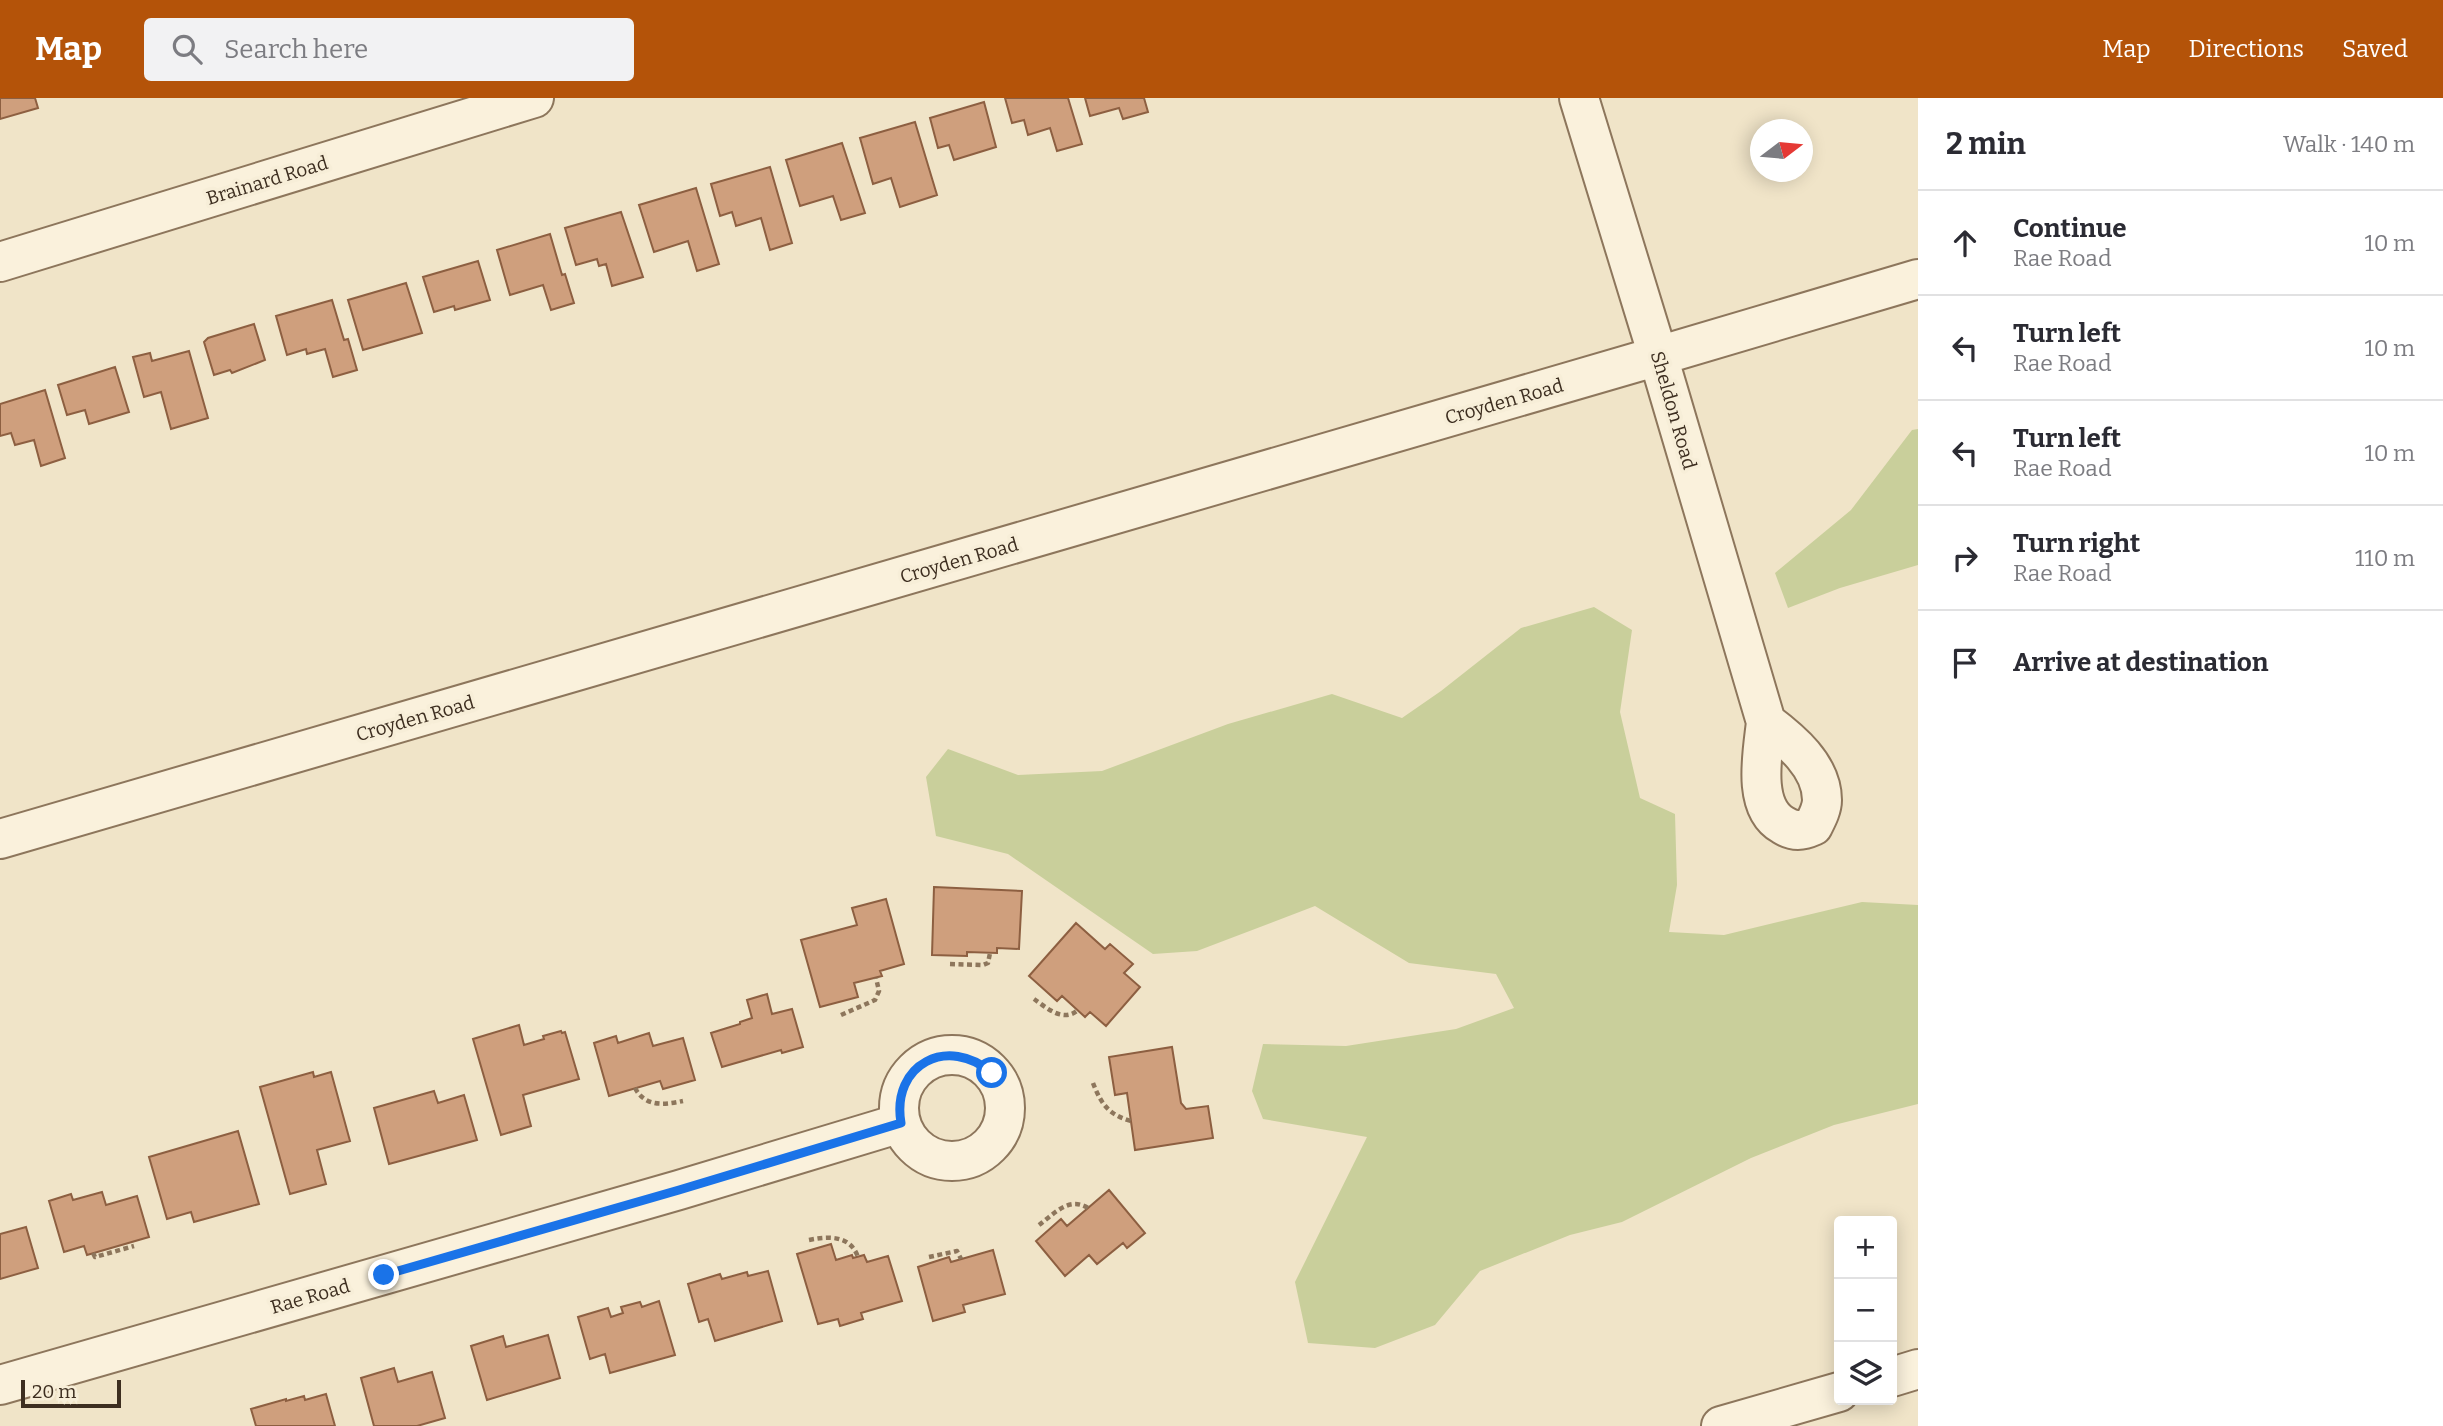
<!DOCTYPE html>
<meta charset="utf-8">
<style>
:root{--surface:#fff;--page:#f2f2f3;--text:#2b2b33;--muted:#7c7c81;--line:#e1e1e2;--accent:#b45309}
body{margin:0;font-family:Bitter,serif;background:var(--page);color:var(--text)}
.controls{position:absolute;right:21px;bottom:21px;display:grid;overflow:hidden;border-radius:7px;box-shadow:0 4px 18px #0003}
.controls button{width:63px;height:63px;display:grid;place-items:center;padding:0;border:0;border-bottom:2px solid var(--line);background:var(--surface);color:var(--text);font:35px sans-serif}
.compass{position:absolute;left:1750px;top:21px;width:63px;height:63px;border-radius:50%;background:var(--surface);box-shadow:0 4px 18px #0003;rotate:74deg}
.scale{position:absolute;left:21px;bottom:18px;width:100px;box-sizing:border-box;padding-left:7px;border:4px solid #3d2e20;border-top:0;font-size:19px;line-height:24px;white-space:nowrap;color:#3d2e20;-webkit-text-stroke:5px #f7eed8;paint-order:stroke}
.stop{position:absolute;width:21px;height:21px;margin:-16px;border:5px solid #1a73e8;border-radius:50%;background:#fff}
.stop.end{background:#1a73e8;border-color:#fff;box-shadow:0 2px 7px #0008}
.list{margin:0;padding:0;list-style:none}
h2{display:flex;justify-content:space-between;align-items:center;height:91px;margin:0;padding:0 28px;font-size:30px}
h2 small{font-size:23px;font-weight:400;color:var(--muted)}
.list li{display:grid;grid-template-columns:46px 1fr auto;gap:21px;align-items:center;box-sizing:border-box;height:105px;padding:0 28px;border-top:2px solid var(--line)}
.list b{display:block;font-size:26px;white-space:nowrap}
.list p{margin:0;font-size:23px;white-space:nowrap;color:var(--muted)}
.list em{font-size:23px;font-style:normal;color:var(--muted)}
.icon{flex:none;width:38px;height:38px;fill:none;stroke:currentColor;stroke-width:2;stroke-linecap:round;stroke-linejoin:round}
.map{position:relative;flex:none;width:1918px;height:1328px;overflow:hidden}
header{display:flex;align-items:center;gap:42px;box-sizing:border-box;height:98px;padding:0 35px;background:var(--accent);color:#fff}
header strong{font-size:33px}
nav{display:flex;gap:38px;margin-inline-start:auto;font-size:24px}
.search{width:490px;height:63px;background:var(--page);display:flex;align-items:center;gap:18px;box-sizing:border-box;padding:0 24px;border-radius:7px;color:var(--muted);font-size:26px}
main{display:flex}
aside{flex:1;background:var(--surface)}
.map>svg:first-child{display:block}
.green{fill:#c9cf9b}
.building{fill:#cf9f7d;stroke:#8d5f41;stroke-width:2}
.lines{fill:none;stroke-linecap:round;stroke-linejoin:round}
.minor-casing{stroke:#8d765c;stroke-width:42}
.path{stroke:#8d765c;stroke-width:4.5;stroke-dasharray:5 3.5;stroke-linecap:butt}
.minor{stroke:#faf1dc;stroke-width:38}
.route{stroke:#1a73e8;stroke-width:9}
.labels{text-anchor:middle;stroke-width:7;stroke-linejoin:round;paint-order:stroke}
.street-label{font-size:19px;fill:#3d2e20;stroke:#f7eed8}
</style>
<header>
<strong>Map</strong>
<div class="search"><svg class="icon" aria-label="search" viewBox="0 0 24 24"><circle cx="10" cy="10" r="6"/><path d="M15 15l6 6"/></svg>Search here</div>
<nav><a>Map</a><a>Directions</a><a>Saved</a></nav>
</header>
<main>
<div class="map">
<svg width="1918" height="1328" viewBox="0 0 1918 1328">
<rect width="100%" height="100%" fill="#f0e4c8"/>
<path class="green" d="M1918,331v136l-78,23 -52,20 -13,-35 76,-63 61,-80z
M1594,509l38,23 -12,82 20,86 35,16 2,71 -8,47 55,3 138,-33 56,3v199l-84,21 -83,33 -129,64 -52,13 -90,36 -45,54 -60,23 -67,-5 -13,-61 72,-145 -104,-18 -11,-28 11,-47 83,2 110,-17 58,-21 -18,-34 -87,-11 -94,-57 -118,45 -44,3 -145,-100 -72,-18 -10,-59 22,-28 70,26 84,-4 126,-47 104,-30 70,24 39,-27 80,-63z"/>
<path class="building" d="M0,0h35l3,10 -38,11z
M1005,0h63l14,46 -25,7 -7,-23 -22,7 -4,-15 -12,3z
M1085,0h59l4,14 -25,7 -4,-11 -29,8z
M984,4l12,45 -42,13 -5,-15 -11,3 -8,-30z
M915,24l22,73 -37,12 -9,-29 -18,6 -13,-46z
M842,45l23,70 -24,7 -8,-24 -33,10 -14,-46z
M770,69l22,76 -22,7 -9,-32 -25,8 -4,-14 -12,4 -9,-32z
M696,90l23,76 -22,7 -9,-30 -34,11 -15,-47z
M621,114l22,65 -31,9 -6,-22 -7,2 -2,-7 -21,6 -11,-37z
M550,136l12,41 3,-1 9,29 -23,7 -8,-25 -33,10 -13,-45z
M478,163l12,39 -35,10 -1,-4 -20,6 -11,-35z
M406,185l16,50 -59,17 -15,-50z
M332,202l12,40 4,-1 9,31 -24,7 -8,-28 -18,5 -1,-5 -19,6 -11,-39z
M254,226l11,36 -33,13 -2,-3 -16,5 -10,-33 4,-4z
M189,253l19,67 -37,11 -10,-37 -17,5 -11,-40 17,-4 2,8z
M115,269l14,45 -40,12 -4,-14 -18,5 -9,-30z
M45,292l20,68 -24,8 -7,-26 -19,5 -4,-12 -11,3v-32z
M934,789l88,4 -3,58 -22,-1v5l-30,-1v4l-35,-1z
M886,801l18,65 -24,7 2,5 -28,7 4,14 -38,10 -19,-67 56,-15 -5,-17z
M1076,825l29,26 5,-5 23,20 -9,9 16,14 -34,39 -16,-14 -5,5 -23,-21 -5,5 -28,-25z
M767,896l5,20 20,-5 11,38 -21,6 -1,-3 -59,17 -11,-34 29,-9v-2l12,-4 -5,-18z
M519,927l5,20 20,-6 -1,-3 18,-5 1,2 3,-1 14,47 -56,16 8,31 -30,9 -28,-96z
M649,935l4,13 30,-8 12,42 -32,9 -3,-8 -51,15 -15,-53 22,-7 2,7z
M1172,949l9,56 5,6 22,-3 5,32 -78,12 -8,-57 -12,2 -6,-38z
M313,974l1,5 17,-5 19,69 -33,9 9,34 -36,10 -30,-107z
M434,993l4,12 26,-8 13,45 -88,24 -15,-56z
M238,1033l21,73 -65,18 -3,-10 -24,7 -18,-62z
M1109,1092l36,43 -18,15 -4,-5 -26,21 -8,-9 -24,21 -29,-35 25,-22 6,7z
M102,1094l4,13 31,-9 12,41 -62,18 -3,-9 -20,6 -15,-51 22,-7 2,6z
M26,1129l12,41 -38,11v-45z
M831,1146l5,16 16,-5 1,3 11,-3 3,7 21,-6 14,45 -41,12 2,6 -23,7 -2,-7 -20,5 -21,-70z
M993,1152l12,44 -42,11 2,7 -32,9 -15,-54 31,-10 2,5z
M768,1173l14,50 -67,20 -7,-22 -9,3 -11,-38 32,-10 2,5 25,-7 1,4z
M659,1203l16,54 -65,18 -5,-19 -15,5 -12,-42 30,-9 3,9 12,-4 -2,-6 19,-5 2,5z
M548,1237l12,43 -73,22 -16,-54 32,-10 3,11z
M394,1270l4,14 34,-10 13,46 -28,8h-43l-13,-48z
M326,1296l9,32h-79l-5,-17 35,-10v2l18,-5 1,4z"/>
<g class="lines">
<defs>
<path id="minor" d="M1579,0l79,258 108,366c-3,29 -15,85 17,103 11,7 19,6 30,1 4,-8 9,-17 9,-26 0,-34 -32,-60 -56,-78
M0,164l534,-164
M0,741l1658,-483 260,-77
M899 1010a53 53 0 1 1 106 0a53 53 0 1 1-106 0Z
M1892,1279l26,-8
M0,1287l679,-195 222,-67
M1721,1328l118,-34"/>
</defs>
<use href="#minor" class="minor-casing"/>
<path class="path" d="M950,866l33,1 5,-2 2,-10
M1034,901c13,9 29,24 44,11
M841,917l34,-15 4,-9 -3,-13
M1093,985c8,21 16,32 38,38
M635,990c10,19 29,17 48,13
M1039,1127c15,-11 30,-29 49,-17
M809,1142c20,-4 41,-5 49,17
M93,1155l2,4 39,-11
M929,1159l28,-6 4,8"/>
<use href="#minor" class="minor"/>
</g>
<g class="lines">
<path class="route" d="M384,1177l295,-85 222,-67c-10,-59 47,-88 91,-50"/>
</g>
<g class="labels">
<g class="street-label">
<text transform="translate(267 82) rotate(-17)" y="7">Brainard Road</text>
<text transform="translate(1504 303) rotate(-16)" y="7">Croyden Road</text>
<text transform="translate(1674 312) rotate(74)" y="7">Sheldon Road</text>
<text transform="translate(959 462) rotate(-16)" y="7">Croyden Road</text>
<text transform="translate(415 620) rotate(-16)" y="7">Croyden Road</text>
<text transform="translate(310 1198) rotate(-16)" y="7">Rae Road</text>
</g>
</g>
</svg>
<div class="controls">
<button>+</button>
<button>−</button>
<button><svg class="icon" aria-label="layers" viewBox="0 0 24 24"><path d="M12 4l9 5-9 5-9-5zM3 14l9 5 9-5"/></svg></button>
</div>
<svg class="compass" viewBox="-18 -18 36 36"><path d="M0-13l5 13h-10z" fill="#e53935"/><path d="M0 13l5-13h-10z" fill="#7c7c81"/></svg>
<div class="scale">20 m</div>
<div class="stop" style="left:992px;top:975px"></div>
<div class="stop end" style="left:384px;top:1177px"></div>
</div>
<aside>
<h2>2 min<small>Walk · 140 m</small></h2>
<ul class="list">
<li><svg class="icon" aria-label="ahead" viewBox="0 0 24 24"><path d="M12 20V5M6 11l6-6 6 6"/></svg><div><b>Continue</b><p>Rae Road</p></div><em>10 m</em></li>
<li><svg class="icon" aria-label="left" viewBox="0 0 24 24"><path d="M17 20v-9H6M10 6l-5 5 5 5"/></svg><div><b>Turn left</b><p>Rae Road</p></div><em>10 m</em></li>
<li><svg class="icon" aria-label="left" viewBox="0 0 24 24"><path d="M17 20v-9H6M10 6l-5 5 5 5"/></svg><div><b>Turn left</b><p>Rae Road</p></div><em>10 m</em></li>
<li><svg class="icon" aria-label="right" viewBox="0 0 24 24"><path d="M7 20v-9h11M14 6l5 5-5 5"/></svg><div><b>Turn right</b><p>Rae Road</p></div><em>110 m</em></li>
<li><svg class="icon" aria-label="arrive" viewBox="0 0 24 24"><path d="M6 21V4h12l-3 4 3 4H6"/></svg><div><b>Arrive at destination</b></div></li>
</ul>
</aside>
</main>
